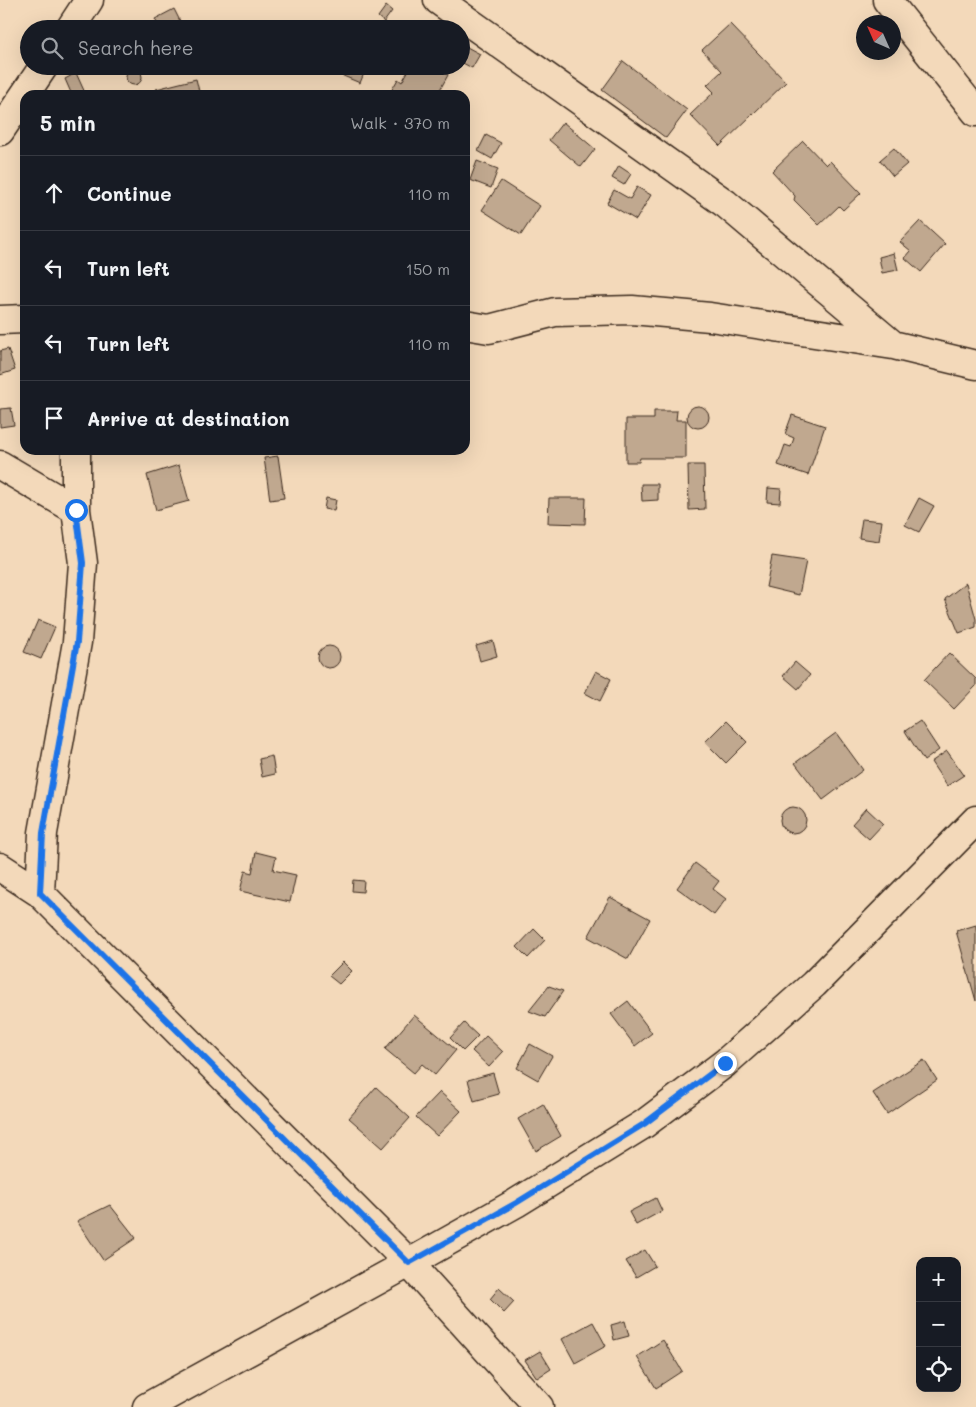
<!DOCTYPE html>
<meta charset="utf-8">
<style>
:root{--surface:#171b24;--page:#242831;--text:#f1f3f6;--muted:#9ea1a6;--line:#363941}
body{margin:0;font-family:Mali,sans-serif;background:var(--page);color:var(--text)}
.controls{position:absolute;right:15px;bottom:15px;display:grid;overflow:hidden;border-radius:10px;box-shadow:0 5px 20px #0002}
.controls button{width:45px;height:45px;display:grid;place-items:center;padding:0;border:0;border-bottom:1px solid var(--line);background:var(--surface);color:var(--text);font:25px sans-serif}
.compass{position:absolute;left:856px;top:15px;width:45px;height:45px;border-radius:50%;background:var(--surface);box-shadow:0 5px 20px #0002;rotate:315deg}
.stop{position:absolute;width:15px;height:15px;margin:-11px;border:4px solid #1a73e8;border-radius:50%;background:#fff}
.stop.end{background:#1a73e8;border-color:#fff;box-shadow:0 1px 5px #0008}
.list{margin:0;padding:0;list-style:none}
h2{display:flex;justify-content:space-between;align-items:center;height:65px;margin:0;padding:0 20px;font-size:21px}
h2 small{font-size:16px;font-weight:400;color:var(--muted)}
.list li{display:grid;grid-template-columns:32px 1fr auto;gap:15px;align-items:center;box-sizing:border-box;height:75px;padding:0 20px;border-top:1px solid var(--line)}
.list b{display:block;font-size:19px;white-space:nowrap}
.list em{font-size:16px;font-style:normal;color:var(--muted)}
.icon{flex:none;width:28px;height:28px;fill:none;stroke:currentColor;stroke-width:2;stroke-linecap:round;stroke-linejoin:round}
.map{position:relative;flex:none;width:976px;height:1407px;overflow:hidden}
.search{position:absolute;background:var(--surface);box-shadow:0 5px 20px #0002;left:20px;top:20px;width:450px;height:55px;display:flex;align-items:center;gap:12px;box-sizing:border-box;padding:0 18px;border-radius:28px;color:var(--muted);font-size:19px}
.panel{position:absolute;background:var(--surface);box-shadow:0 5px 20px #0002;left:20px;top:90px;width:450px;height:365px;border-radius:15px}
.map>svg:first-child{display:block}
.building{fill:#c0a88f;stroke:#3b2a1e}
.lines{fill:none;stroke-linecap:round;stroke-linejoin:round}
.street-casing{stroke:#3b2a1e;stroke-width:31}
.secondary-casing{stroke:#3b2a1e;stroke-width:31}
.street{stroke:#f3d9ba;stroke-width:28}
.secondary{stroke:#f3d9ba;stroke-width:28}
.route{stroke:#1a73e8;stroke-width:6}
</style>
<div class="map">
<svg width="976" height="1407" viewBox="0 0 976 1407">
<rect width="100%" height="100%" fill="#f3d9ba"/>
<filter id="ink" filterUnits="userSpaceOnUse"><feTurbulence type="fractalNoise" baseFrequency=".02" numOctaves="2"/><feDisplacementMap in="SourceGraphic" scale="10" xChannelSelector="R" yChannelSelector="G"/><feConvolveMatrix kernelMatrix="1 2 1 2 8 2 1 2 1" color-interpolation-filters="sRGB"/></filter>
<g filter="url(#ink)">
<path class="building" d="M386,6l6,5 -8,11 -6,-5z
M174,9l10,20h-24l-5,-10z
M206,21l8,8h-16z
M730,24l56,58 -66,64 -30,-31 24,-23 -7,-7 15,-14 -20,-21z
M465,46l15,8 -8,14 -11,-6v-9z
M623,61l64,49 -21,28 -64,-48z
M345,66h22l-7,17 -19,-8z
M411,66h22l15,9 -11,20h-46l-1,-2 8,-14 4,3z
M126 77a8 8 0 1 1 16 0a8 8 0 1 1-16 0Z
M76,73l10,22h-14l-7,-16z
M196,79l4,16h-42l-2,-6z
M563,122l32,27 -14,18 -32,-27z
M486,135l15,8 -9,16 -14,-8z
M803,141l23,24 4,-4 31,32 -18,17 -4,-4 -20,19 -25,-25 1,-4 -23,-25z
M894,148l13,16 -14,12 -13,-16z
M477,161l21,8 -7,19 -21,-8z
M619,166l12,8 -7,11 -12,-7z
M501,181l39,25 -19,29 -39,-25z
M637,187l14,8 -15,25 -29,-17 7,-13 16,9z
M920,221l25,23 -24,28 -16,-14 6,-7 -11,-9z
M894,253l4,17 -16,3 -3,-16z
M8,349l7,21 -15,5v-24z
M687 417a11 11 0 1 1 22 0a11 11 0 1 1-22 0Z
M11,408l3,17 -14,2v-18z
M654,411h23l-1,9h10v38h-46l-1,4h-13v-43h28z
M792,415l33,11 -17,49 -30,-10 7,-20 6,2 3,-9 -9,-4z
M278,456l6,42 -14,2 -6,-42z
M179,465l10,36 -33,9 -9,-35z
M688,465h16l1,44 -16,1z
M641,484h17v16l-16,1z
M768,488l13,1 -1,14 -13,-1z
M326,498l10,2 -2,11 -10,-2z
M549,498h37l-1,26 -37,-1z
M919,498l15,8 -15,26 -14,-7z
M862,519l20,2 -3,20 -20,-3z
M772,556l34,5 -7,34 -33,-8z
M966,583l10,36v8l-17,6 -14,-34z
M38,620l17,7 -14,32 -17,-7z
M493,641l4,15 -17,5 -4,-15z
M318 657a11 11 0 1 1 22 0a11 11 0 1 1-22 0Z
M949,653l27,26v7l-22,23 -30,-29z
M795,662l15,13 -12,14 -15,-13z
M596,671l15,8 -11,22 -15,-8z
M726,721l21,21 -21,21 -21,-21z
M920,721l19,29 -15,11 -19,-30z
M836,733l27,37 -40,30 -28,-37z
M947,751l17,24 -17,11 -16,-24z
M272,756l3,18 -13,3 -3,-18z
M780 820a13 13 0 1 1 26 0a13 13 0 1 1-26 0Z
M866,808l17,16 -14,15 -17,-15z
M256,852l20,5 -3,13 23,5 -6,27 -50,-11 5,-20 7,2z
M695,863l24,18 -6,8 13,10 -12,16 -37,-27z
M353,880l11,1 -1,11 -11,-1z
M610,897l40,22 -22,40 -40,-22z
M976,925v76l-20,-70z
M534,929l11,11 -17,18 -11,-11z
M343,962l9,9 -13,13 -10,-8z
M549,986l14,5 -18,26 -16,-6z
M628,1001l24,32 -17,13 -24,-32z
M414,1015l42,35 -21,25 -13,-11 -8,9 -29,-24z
M464,1023l14,13 -15,15 -13,-13z
M486,1036l17,16 -14,15 -17,-16z
M530,1044l22,12 -14,24 -21,-12z
M924,1060l13,20 -50,34 -14,-21z
M493,1073l6,21 -25,7 -6,-21z
M376,1087l34,31 -27,30 -34,-30z
M440,1092l21,19 -24,25 -21,-19z
M543,1104l18,32 -25,15 -18,-32z
M656,1198l6,13 -26,14 -7,-13z
M110,1205l26,33 -33,22 -26,-39z
M645,1250l10,16 -19,11 -10,-16z
M499,1288l15,14 -10,11 -14,-14z
M625,1321l4,15 -15,4 -3,-15z
M593,1322l13,24 -31,17 -13,-24z
M663,1340l19,31 -26,17 -19,-31z
M540,1351l11,18 -14,9 -12,-18z"/>
<g class="lines">
<defs>
<path id="street" d="M438,0l288,204 167,141
M887,0l89,112
M70,29l19,-29
M0,131l44,-65
M0,320l25,-1
M465,325l24,4 66,-17 77,-2 78,7 183,28 83,20
M0,465l76,45
M0,867l40,26 369,370 130,144
M40,893l3,-60 34,-191 6,-79 -7,-53v-60"/>
<path id="secondary" d="M147,1407l262,-144 107,-60 128,-79 81,-61 89,-79 162,-164"/>
</defs>
<use href="#street" class="street-casing"/>
<use href="#secondary" class="secondary-casing"/>
<use href="#street" class="street"/>
<use href="#secondary" class="secondary"/>
</g>
</g>
<g class="lines" filter="url(#ink)">
<path class="route" d="M76,510l7,53 -6,79 -34,191 -3,60 369,370 107,-60 128,-79 81,-61"/>
</g>
</svg>
<div class="controls">
<button>+</button>
<button>−</button>
<button><svg class="icon" aria-label="locate" viewBox="0 0 24 24"><circle cx="12" cy="12" r="6"/><path d="M12 2v4M12 18v4M2 12h4M18 12h4"/></svg></button>
</div>
<svg class="compass" viewBox="-18 -18 36 36"><path d="M0-13l5 13h-10z" fill="#e53935"/><path d="M0 13l5-13h-10z" fill="#9ea1a6"/></svg>
<div class="stop" style="left:76px;top:510px"></div>
<div class="stop end" style="left:725px;top:1063px"></div>
<div class="search"><svg class="icon" aria-label="search" viewBox="0 0 24 24"><circle cx="10" cy="10" r="6"/><path d="M15 15l6 6"/></svg>Search here</div>
<section class="panel">
<h2>5 min<small>Walk · 370 m</small></h2>
<ul class="list">
<li><svg class="icon" aria-label="ahead" viewBox="0 0 24 24"><path d="M12 20V5M6 11l6-6 6 6"/></svg><div><b>Continue</b></div><em>110 m</em></li>
<li><svg class="icon" aria-label="left" viewBox="0 0 24 24"><path d="M17 20v-9H6M10 6l-5 5 5 5"/></svg><div><b>Turn left</b></div><em>150 m</em></li>
<li><svg class="icon" aria-label="left" viewBox="0 0 24 24"><path d="M17 20v-9H6M10 6l-5 5 5 5"/></svg><div><b>Turn left</b></div><em>110 m</em></li>
<li><svg class="icon" aria-label="arrive" viewBox="0 0 24 24"><path d="M6 21V4h12l-3 4 3 4H6"/></svg><div><b>Arrive at destination</b></div></li>
</ul>
</section>
</div>
